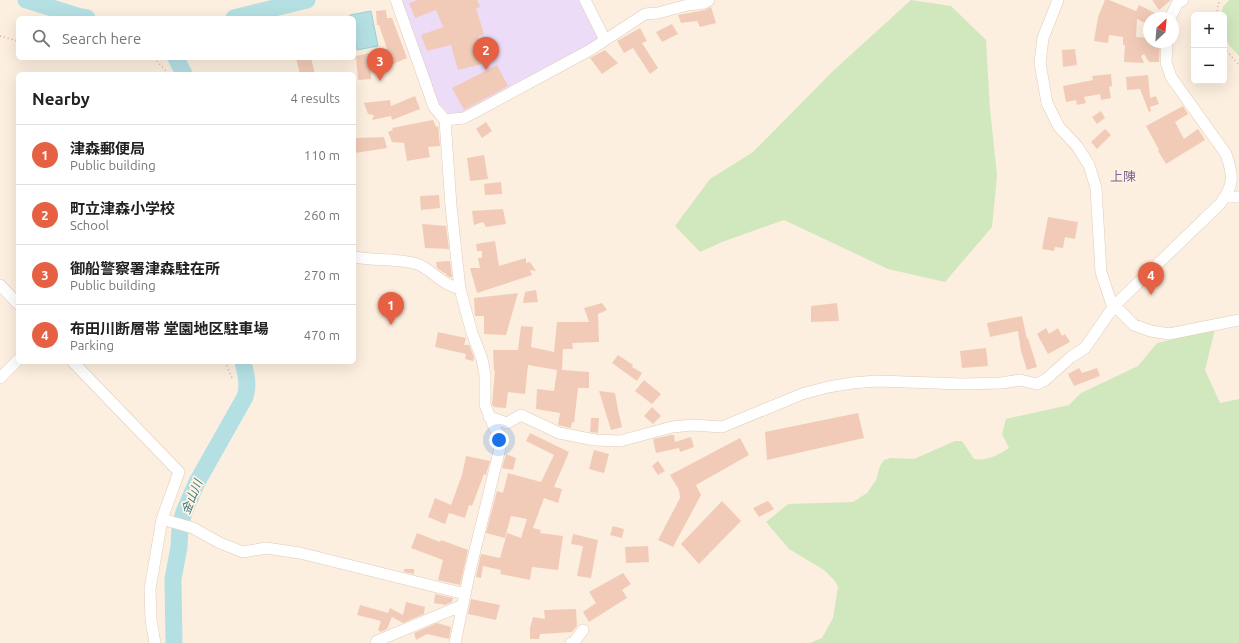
<!DOCTYPE html>
<meta charset="utf-8">
<style>
:root{--surface:#fff;--page:#f2f2f2;--text:#222;--muted:#767676;--line:#e0e0e0;--accent:#e66143}
body{margin:0;font-family:Ubuntu,"Noto Sans JP",sans-serif;background:var(--page);color:var(--text)}
.controls{position:absolute;right:12px;top:12px;display:grid;overflow:hidden;border-radius:6px;box-shadow:0 4px 16px #0002}
.controls button{width:36px;height:36px;display:grid;place-items:center;padding:0;border:0;border-bottom:1px solid var(--line);background:var(--surface);color:var(--text);font:20px sans-serif}
.compass{position:absolute;left:1143px;top:12px;width:36px;height:36px;border-radius:50%;background:var(--surface);box-shadow:0 4px 16px #0002;rotate:26deg}
.you{position:absolute;left:499px;top:440px;width:14px;height:14px;margin:-10px;border:3px solid #fff;border-radius:50%;background:#1a73e8;box-shadow:0 0 0 6px #1a73e833}
.badge{display:grid;place-items:center;width:26px;height:26px;border-radius:50%;background:var(--accent);color:#fff;font-size:13px;font-weight:700}
.pin{position:absolute;translate:-50% -33px;filter:drop-shadow(0 1px 2px #0008)}
.pin::after{content:'';position:absolute;top:21px;width:14px;height:12px;background:inherit;clip-path:polygon(0 0,100% 0,50% 100%)}
.list{margin:0;padding:0;list-style:none}
h2{display:flex;justify-content:space-between;align-items:center;height:52px;margin:0;padding:0 16px;font-size:17px}
h2 small{font-size:13px;font-weight:400;color:var(--muted)}
.list li{display:grid;grid-template-columns:26px 1fr auto;gap:12px;align-items:center;box-sizing:border-box;height:60px;padding:0 16px;border-top:1px solid var(--line)}
.list b{display:block;font-size:15px;white-space:nowrap}
.list p{margin:0;font-size:13px;white-space:nowrap;color:var(--muted)}
.list em{font-size:13px;font-style:normal;color:var(--muted)}
.icon{flex:none;width:22px;height:22px;fill:none;stroke:currentColor;stroke-width:2;stroke-linecap:round;stroke-linejoin:round}
.map{position:relative;flex:none;width:1239px;height:643px;overflow:hidden}
.search{position:absolute;background:var(--surface);box-shadow:0 4px 16px #0002;left:16px;top:16px;width:340px;height:44px;display:flex;align-items:center;gap:10px;box-sizing:border-box;padding:0 14px;border-radius:6px;color:var(--muted);font-size:15px}
.panel{position:absolute;background:var(--surface);box-shadow:0 4px 16px #0002;left:16px;top:72px;width:340px;height:292px;border-radius:6px}
.map>svg:first-child{display:block}
.education{fill:#ecdcf8}
.green{fill:#d1e8be}
.water{fill:#b4e0e4;stroke:#9acfd6}
.lines{fill:none;stroke-linecap:round;stroke-linejoin:round}
.river{stroke:#b4e0e4;stroke-width:17}
.building{fill:#f1cbb7}
.minor-casing{stroke:#dfcbbb;stroke-width:12}
.path{stroke:#d5af9a;stroke-width:1.5;stroke-dasharray:1 3;stroke-linecap:butt}
.minor{stroke:#fff;stroke-width:11}
.labels{text-anchor:middle;stroke-width:3.5;stroke-linejoin:round;paint-order:stroke}
.water-label{font-size:12px;font-style:italic;fill:#3f777f;stroke:#fff3e4}
.quarter-label{font-size:13px;fill:#826395;stroke:#fff3e4}
</style>
<div class="map">
<svg width="1239" height="643" viewBox="0 0 1239 643">
<rect width="100%" height="100%" fill="#fcefdf"/>
<path class="education" d="M402,0h180l21,39 -140,76h-13l-14,-15z"/>
<path class="green" d="M911,0l40,6 35,34 4,69 7,66 -5,52 -47,55 -57,-13 -104,-49 -62,22 -22,10 -25,-26 35,-47 43,-27 81,-82z
M1229,0h10v56c-16,-18 -15,-17 -15,-41h-3l2,-8z
M1215,329l-10,41 15,33 19,-4v244h-429l12,-5 11,-20 5,-31 -3,-6 -11,-11 -35,-21 -23,-27 22,-18 65,-2 14,-9 9,-13 4,-14 4,-6 7,-2 23,1 41,-18h7l12,18c12,2 25,-4 35,-11l-7,-14 4,-15 63,-14 12,-12 57,-27 19,-23z"/>
<path class="water" d="M371,11l7,35 -21,4 -3,-13v-19h-4v-3z"/>
<g class="lines">
<path class="river" d="M26,0l55,17 6,1
M234,18l73,-18
M176,58l8,16
M174,643l-1,-64 6,-32 1,-20 4,-15 13,-30 48,-85c4,-12 1,-23 -2,-35"/>
</g>
<path class="building" d="M418,0h59l3,7 -4,1 8,26 -6,2 8,27 -28,7 -7,-25 -24,6 -6,-16 22,-8 -7,-17 -21,8 -6,-15z
M1105,0h4l27,11 3,-6 24,12 -14,1v7l-12,-6 -1,18 13,1v4h11l-1,20h-10l-5,-8 -3,2 3,7 -20,-1 1,-17h-2v-8l-14,-2 -1,8 -14,-2 4,-24z
M1152,0h19l-12,10z
M711,7l5,16 -16,4 -3,-6 -16,2 -3,-8 27,-5z
M386,10l1,8h5l15,40 -21,9 -4,-17 5,-1 -8,-24h-2l-1,-14z
M672,24l6,10 -16,8 -6,-10z
M640,28l7,13 -5,2 16,25 -8,6 -17,-26 -9,5 -7,-12z
M1075,49l2,16 -14,2 -1,-17z
M605,50l13,13 -16,11 -12,-16z
M370,53l1,26 -13,1 -2,-24z
M296,58h15l4,16h-15z
M497,65l11,21 -44,24 -12,-22z
M1111,74l1,12 -3,1 2,11 -10,2 -1,-6 -16,3 2,6 -9,2 -1,-5 -10,2 -3,-16 30,-6 -1,-4z
M1148,75l2,23 6,-2 3,8 -9,3 1,4 -2,1 -9,-23 -13,1 -1,-13z
M415,96l5,13 -28,11 -1,-4 -19,4 2,-5 -6,-1 -4,-11 26,-3 1,6z
M1183,106l5,8 -13,8 9,17 14,-10 7,11 -39,24 -8,-13 1,-1 -13,-24z
M1101,111l4,7 -8,6 -5,-7z
M433,120l3,7 2,-1 2,20 -12,1 2,10 -23,4 -3,-18 -12,-1 -4,-10 5,-2 -1,-2z
M486,122l6,9 -10,7 -6,-9z
M1105,129l6,6 -14,14 -6,-7z
M384,137l3,11 -32,5 1,-15z
M484,155l4,24 -18,2 -3,-23z
M501,182l1,12 -17,1 -1,-11z
M439,195l1,13 -19,2 -1,-14z
M503,209l3,15 -20,3 -3,-5 -9,3 -2,-14z
M1048,217l30,5 -3,17 -10,-2 -2,11 -8,-1 -1,4 -12,-2z
M422,224l24,2 3,23 -24,-1z
M495,241l4,25 27,-8v5l4,-1 6,9 -6,-1 2,5 -55,18 -7,-25h10l-2,-10h4v-7h-5l-1,-7z
M447,261h3l2,16h-2l-4,-2v-2h-2l-7,-5 -1,-6z
M536,290l2,12 -15,1 2,-11z
M518,293l-12,42 -22,-1v-18h-9l-1,-18z
M602,303l5,7 -9,4 1,28 -27,1 1,6h-10l-1,21 27,2v16h-11l-4,35 -2,-1 -1,6 -13,-3 2,-12 -24,-4 1,-20 17,2 3,-21 -29,-5 -3,29 -17,-2 -2,16 -12,-1 -2,-3 3,-33h-1l-1,-21h25l3,-24 12,1 -2,20 23,5 3,-30h32l-5,-14z
M837,303l2,18 -28,1v-16z
M1022,316l5,23 1,-1 9,29 -10,3 -6,-19 -3,-20 -28,6 -3,-14z
M1046,328l3,6 9,-6 4,8 3,-2 5,8 -22,12 -11,-20z
M438,332l28,6 -2,7h5l5,12 -1,4 -8,-2 1,-5 -31,-7z
M986,348l2,18 -26,2 -2,-17z
M618,355l15,10 -1,2 10,6 -5,8 -25,-18z
M1079,368l3,5 15,-5 3,8 -26,10 -6,-12z
M644,380l17,14 -9,10 -17,-13z
M599,391l16,2 3,17 4,17 -11,3z
M652,407l9,9 -8,8 -9,-8z
M858,413l6,25 -97,22 -2,-28z
M591,418h8l-1,15 -8,-1z
M530,433l39,19 -15,35 8,2 -4,14 -14,-5 -11,30 8,2 -1,3 23,3 -5,34 -26,-3 -2,13 -30,-6 1,-4 -18,-4 -2,12 -5,-1 5,-23 19,4 7,-25 14,5 6,-19 -16,-3 -6,22 -19,-5 11,-42 6,2 5,-20 33,9 13,-27 -28,-14z
M671,435h3l1,7 16,-5 3,10 -14,5 -1,-4 -23,5 -3,-14z
M740,438l9,17 -53,30 5,10 -28,52 -15,-7 22,-42 -1,-8 -9,-15z
M594,450l15,4 -5,19 -15,-4z
M506,454l10,4 -3,12 -11,-2z
M466,456l24,5 -4,14 -2,-1 -12,32 -3,-1 -4,13 -16,-5 -4,11 -17,-7 7,-19 16,7 11,-30z
M658,461l7,10 -7,4 -6,-9z
M722,501l19,20 -42,43 -18,-20z
M768,501l6,8 -15,8 -6,-9z
M613,526l11,3 -2,9 -12,-3z
M417,533l23,9 1,-2 27,10 -8,35 -22,-5 5,-20 -32,-12z
M573,534l25,6 -7,38 -14,-2 6,-30 -12,-2z
M648,546l1,16 -23,1 -1,-16z
M404,569h10v5l-10,-2z
M623,573l8,11 -9,6 5,8 -38,24 -6,-10 13,-9 -7,-11z
M435,594l18,4 -1,4 -7,3 -11,-2z
M471,599l29,6 -4,15 -28,-6z
M406,602l19,5 -1,7 -21,9 -11,-6 -5,12 -6,3 -3,-2 3,-9 -24,-6 3,-10 28,8 2,-5 13,7z
M576,609l1,17 -5,6 -32,2 -1,5h-9v-11l3,-11 12,2 -1,-9z
M437,623l14,4 -2,12 -22,-5 -11,6 -2,-7z"/>
<g class="lines">
<defs>
<path id="minor" d="M396,0l38,107 11,13 6,86 9,83 12,44 10,26 3,16v30l9,22 5,8 1,13 -31,127 -14,68
M585,0l20,40
M1058,0l-15,38 -3,25 7,40 12,24 18,19 12,19 7,23 5,84 10,30 23,23 17,6 18,3 70,-14
M1170,18l7,-14 6,-4
M445,120l19,-2 126,-68 55,-36 13,-1 30,-8 16,-2 5,-3
M1225,197h14
M354,257c21,4 42,1 63,7 10,3 17,12 26,17 5,4 11,6 17,8
M0,285l18,19
M73,362l106,110 -17,47 -12,70 1,31 4,23
M0,378l18,-18
M489,417l18,6 14,-8 38,18 36,7 25,1 52,-14 21,-2 29,2 80,-33 26,-7 24,-4 25,-2 87,3 37,-1 19,-3 17,4 8,-4 26,-23 14,-9 29,-42 106,-102c14,-19 14,-27 6,-50l-55,-77 -5,-15 1,-20
M162,519l31,9 27,15 23,9 23,-4 34,5 165,41
M376,643l1,-2 86,-36
M571,643l3,-1 9,-12"/>
</defs>
<use href="#minor" class="minor-casing"/>
<path class="path" d="M1217,15l1,-11 3,-4
M0,36l18,5
M1224,48l15,17
M154,58l13,14v2
M225,362l7,16"/>
<use href="#minor" class="minor"/>
</g>
<g class="labels">
<g class="water-label">
<text transform="translate(192 497) rotate(-68)" y="4">金山川</text>
</g>
<g class="quarter-label">
<text x="1123" y="181">上陳</text>
</g>
</g>
</svg>
<div class="controls">
<button>+</button>
<button>−</button>
</div>
<svg class="compass" viewBox="-18 -18 36 36"><path d="M0-13l5 13h-10z" fill="#e53935"/><path d="M0 13l5-13h-10z" fill="#767676"/></svg>
<div class="you"></div>
<div class="pin badge" style="left:391px;top:325px">1</div>
<div class="pin badge" style="left:486px;top:70px">2</div>
<div class="pin badge" style="left:380px;top:81px">3</div>
<div class="pin badge" style="left:1151px;top:295px">4</div>
<div class="search"><svg class="icon" aria-label="search" viewBox="0 0 24 24"><circle cx="10" cy="10" r="6"/><path d="M15 15l6 6"/></svg>Search here</div>
<section class="panel">
<h2>Nearby<small>4 results</small></h2>
<ul class="list">
<li><span class="badge">1</span><div><b>津森郵便局</b><p>Public building</p></div><em>110 m</em></li>
<li><span class="badge">2</span><div><b>町立津森小学校</b><p>School</p></div><em>260 m</em></li>
<li><span class="badge">3</span><div><b>御船警察署津森駐在所</b><p>Public building</p></div><em>270 m</em></li>
<li><span class="badge">4</span><div><b>布田川断層帯 堂園地区駐車場</b><p>Parking</p></div><em>470 m</em></li>
</ul>
</section>
</div>
